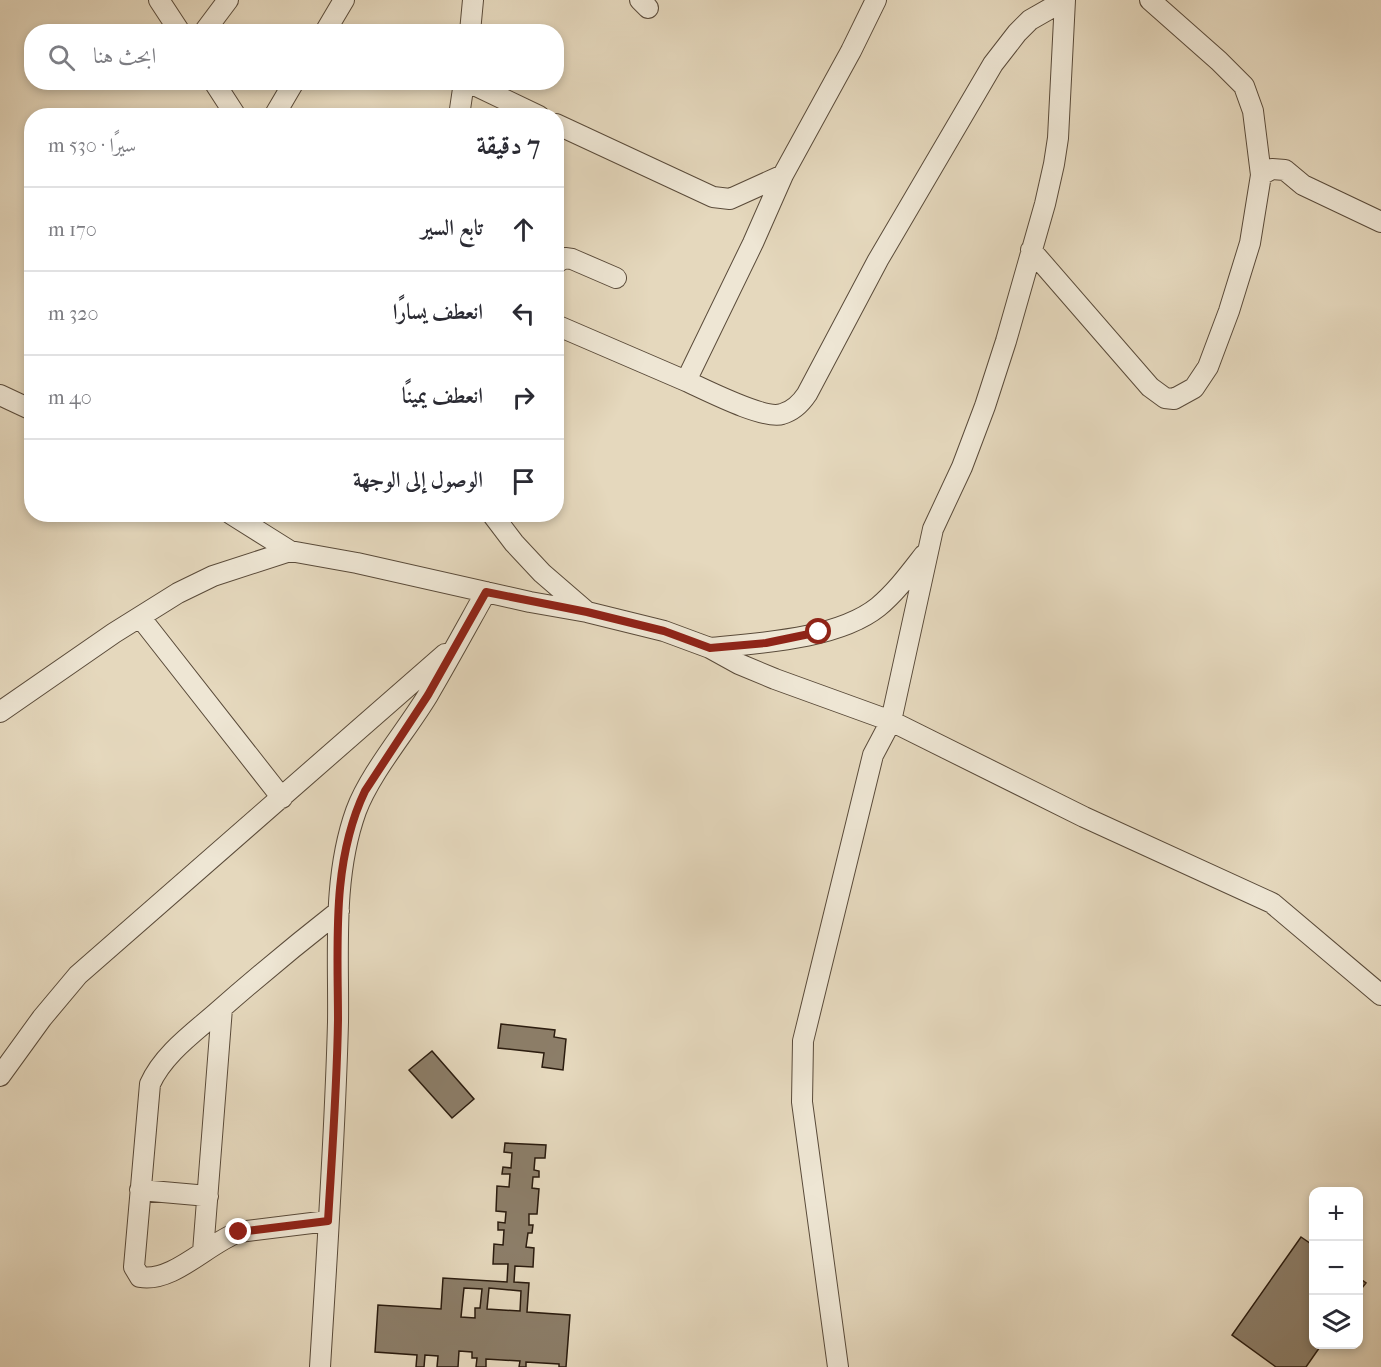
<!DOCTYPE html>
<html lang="ar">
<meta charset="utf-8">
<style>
:root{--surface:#fff;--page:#f2f2f3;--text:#2b2b33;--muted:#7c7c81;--line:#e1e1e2}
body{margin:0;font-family:"IM FELL French Canon",Amiri,serif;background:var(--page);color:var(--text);direction:rtl}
.controls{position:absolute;right:18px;bottom:18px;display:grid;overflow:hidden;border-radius:12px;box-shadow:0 3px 9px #0003}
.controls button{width:54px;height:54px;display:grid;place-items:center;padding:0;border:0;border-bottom:2px solid var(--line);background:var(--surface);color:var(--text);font:30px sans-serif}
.stop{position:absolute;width:18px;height:18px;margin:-14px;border:4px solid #8f2418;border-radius:50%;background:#fff}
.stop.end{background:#8f2418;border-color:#fff;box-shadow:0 2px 6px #0008}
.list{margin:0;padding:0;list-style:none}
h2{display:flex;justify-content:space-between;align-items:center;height:78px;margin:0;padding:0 24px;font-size:26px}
h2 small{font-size:20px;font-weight:400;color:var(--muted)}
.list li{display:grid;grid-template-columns:39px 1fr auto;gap:18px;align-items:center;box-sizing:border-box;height:84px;padding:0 24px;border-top:2px solid var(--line)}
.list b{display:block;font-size:22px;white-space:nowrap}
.list em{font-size:20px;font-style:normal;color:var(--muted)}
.icon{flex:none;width:33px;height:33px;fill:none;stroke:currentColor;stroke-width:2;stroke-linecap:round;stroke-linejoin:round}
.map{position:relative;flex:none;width:1381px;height:1367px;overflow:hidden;direction:ltr}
.search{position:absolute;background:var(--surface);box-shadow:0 3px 9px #0003;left:24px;top:24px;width:540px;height:66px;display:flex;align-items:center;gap:15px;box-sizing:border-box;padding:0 21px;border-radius:24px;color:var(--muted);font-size:22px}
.panel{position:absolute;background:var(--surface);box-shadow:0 3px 9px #0003;left:24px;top:108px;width:540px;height:414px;border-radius:24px;direction:rtl}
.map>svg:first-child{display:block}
.building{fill:#8c7e69;stroke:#2b1c0f;stroke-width:1.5;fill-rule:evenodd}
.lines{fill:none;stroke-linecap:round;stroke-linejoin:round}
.minor-casing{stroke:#5a4b3a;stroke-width:22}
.minor{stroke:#eee6d4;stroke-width:20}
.route{stroke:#8f2418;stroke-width:8}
</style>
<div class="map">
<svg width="1381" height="1367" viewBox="0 0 1381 1367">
<rect width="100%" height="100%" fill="#e5d8bd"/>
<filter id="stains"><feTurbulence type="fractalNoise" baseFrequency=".00333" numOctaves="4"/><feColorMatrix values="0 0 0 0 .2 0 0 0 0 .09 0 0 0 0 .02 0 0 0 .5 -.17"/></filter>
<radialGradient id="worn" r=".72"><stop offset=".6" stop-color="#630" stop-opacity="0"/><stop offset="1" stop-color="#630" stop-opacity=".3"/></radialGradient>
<path class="building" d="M501,1024l54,6 -1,7 12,2 -3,31 -21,-3 2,-14 -46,-5z
M432,1051l42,48 -22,19 -43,-48z
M505,1143l41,2 -1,13h-10l-1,12 5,1v6h-6l-1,11 7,1 -2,25h-8v11h4l-1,8h-4l-2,14 8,1 -1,19 -18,-1 -1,16 15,1 -2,29 43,3 -4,52h-7v-3l-33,-2v5h-7l1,-6 -34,-2v8h-10l1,-9h-5v-6l-13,-1 -1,16h-21l1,-11 -13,-1 -1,12h-8l1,-12 -42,-3 3,-47 63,4 2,-31 64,4 1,-18h-15l1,-20 9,1 1,-15h-6v-8l7,1 1,-11 -10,-1 1,-25 12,1 1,-13h-8l1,-7 8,1 1,-15 -8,-1zM464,1288l18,1 -2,19h-5v10l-14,-1zM489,1288l32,3 -1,20 -33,-2z
M1301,1237l13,9v98h8l-16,23h-30l-44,-32z
M1358,1277l8,6 -8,10z"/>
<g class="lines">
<defs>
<path id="minor" d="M159,0l21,32
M640,0l8,8
M204,32l24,-32
M325,32l19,-32
M470,32l3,-32
M214,82l22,34
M468,82l71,34
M274,116l20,-34
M459,116l5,-34
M556,124l157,73 17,2 53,-24
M1261,175l11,-6 13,1 18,15 78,37
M1031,250l119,137 15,11 9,1 20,-11 14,-21 21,-56 21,-68 11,-68 -8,-64 -9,-25 -25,-25 -69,-61
M556,263l9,-5 7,1 44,19
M556,325l130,56 67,-138 30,-68 68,-124 25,-51
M686,381c20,9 78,39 96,33 11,-3 19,-11 25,-20l71,-134 115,-196 24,-31 13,-13 35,-20
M0,395l32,15
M231,514l59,37
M492,514l22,29 28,30 44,38
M140,617l142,181
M710,648c50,-5 128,-9 168,-41 18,-15 32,-34 46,-52
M0,712l114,-79 64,-40 35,-17 77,-25 67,12 173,39 57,10 77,19 46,17 29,16 36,15 116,42 193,96 188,86 109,92
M0,1076l42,-58 36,-43 367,-321
M140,1190l68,6
M328,1221l-89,11c-31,11 -66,51 -99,45l-6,-10 16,-183c13,-29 42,-50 65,-70 41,-36 82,-70 124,-103
M203,1252l19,-244
M320,1367c7,-115 15,-230 18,-345 1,-70 -6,-144 18,-211 14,-38 51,-81 72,-116 20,-34 39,-69 58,-103
M838,1367l-36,-265 1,-61 70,-286 18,-34 42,-192 29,-62 23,-61 21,-65 39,-137 9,-40 4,-26 7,-138"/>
</defs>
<use href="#minor" class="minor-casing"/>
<use href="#minor" class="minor"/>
</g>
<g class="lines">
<path class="route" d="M239,1232l89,-11c4,-67 9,-134 10,-201 0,-76 -7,-158 27,-229l63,-96 58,-103 101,20 77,19 46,17 56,-5 53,-11"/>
</g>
<rect width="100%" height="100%" filter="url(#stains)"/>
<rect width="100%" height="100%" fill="url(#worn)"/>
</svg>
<div class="controls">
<button>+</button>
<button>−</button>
<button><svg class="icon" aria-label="layers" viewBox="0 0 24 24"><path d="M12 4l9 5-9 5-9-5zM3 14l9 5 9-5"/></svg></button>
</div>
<div class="stop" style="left:819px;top:632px"></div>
<div class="stop end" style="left:239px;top:1232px"></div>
<div class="search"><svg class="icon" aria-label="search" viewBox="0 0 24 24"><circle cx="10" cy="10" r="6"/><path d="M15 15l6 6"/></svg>ابحث هنا</div>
<section class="panel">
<h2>7 دقيقة<small>سيرًا · 530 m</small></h2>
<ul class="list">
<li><svg class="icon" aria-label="ahead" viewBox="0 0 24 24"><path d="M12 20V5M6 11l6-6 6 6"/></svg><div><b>تابع السير</b></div><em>170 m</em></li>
<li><svg class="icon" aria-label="left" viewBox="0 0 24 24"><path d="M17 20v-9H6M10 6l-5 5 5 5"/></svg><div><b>انعطف يسارًا</b></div><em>320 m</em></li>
<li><svg class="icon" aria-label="right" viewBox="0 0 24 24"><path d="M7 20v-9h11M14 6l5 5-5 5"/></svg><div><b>انعطف يمينًا</b></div><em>40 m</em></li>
<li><svg class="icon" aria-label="arrive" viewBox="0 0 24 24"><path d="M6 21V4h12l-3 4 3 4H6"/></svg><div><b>الوصول إلى الوجهة</b></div></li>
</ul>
</section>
</div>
